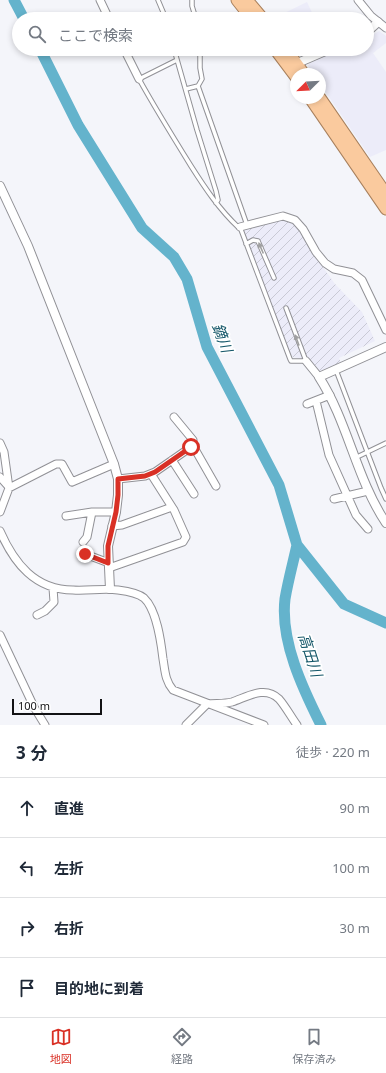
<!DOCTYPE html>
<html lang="ja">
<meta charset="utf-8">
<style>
:root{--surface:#fff;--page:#f2f2f3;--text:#1f2937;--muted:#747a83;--line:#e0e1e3;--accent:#d93025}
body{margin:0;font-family:"Noto Sans","Noto Sans JP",sans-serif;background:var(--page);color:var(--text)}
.compass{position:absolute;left:290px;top:68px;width:36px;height:36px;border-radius:50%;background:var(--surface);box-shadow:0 2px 6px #0003;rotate:246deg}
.scale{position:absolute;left:12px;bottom:10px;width:90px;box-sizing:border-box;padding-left:4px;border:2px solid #121214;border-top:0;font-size:11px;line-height:14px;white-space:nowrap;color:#121214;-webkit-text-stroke:3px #fff;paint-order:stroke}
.stop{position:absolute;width:12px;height:12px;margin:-9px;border:3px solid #d93025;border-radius:50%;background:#fff}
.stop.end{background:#d93025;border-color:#fff;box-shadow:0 1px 4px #0008}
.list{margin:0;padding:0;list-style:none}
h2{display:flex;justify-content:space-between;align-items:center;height:52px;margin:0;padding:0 16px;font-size:17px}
h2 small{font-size:13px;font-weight:400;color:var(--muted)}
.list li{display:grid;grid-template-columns:26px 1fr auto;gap:12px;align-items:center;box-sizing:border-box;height:60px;padding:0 16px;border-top:1px solid var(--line)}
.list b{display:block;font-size:15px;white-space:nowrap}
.list em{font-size:13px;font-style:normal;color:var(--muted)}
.icon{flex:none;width:22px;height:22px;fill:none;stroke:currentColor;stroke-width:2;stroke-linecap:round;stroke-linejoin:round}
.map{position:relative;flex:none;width:386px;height:725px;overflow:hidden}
.search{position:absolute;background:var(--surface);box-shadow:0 2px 6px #0003;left:12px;right:12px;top:12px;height:44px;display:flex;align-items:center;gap:10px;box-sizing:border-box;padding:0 14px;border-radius:22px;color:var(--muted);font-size:15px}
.sheet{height:292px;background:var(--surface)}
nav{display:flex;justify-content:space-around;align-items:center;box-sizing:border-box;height:56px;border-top:1px solid var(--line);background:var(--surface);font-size:11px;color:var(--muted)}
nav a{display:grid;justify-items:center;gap:2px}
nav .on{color:var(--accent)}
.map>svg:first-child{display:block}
.built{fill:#ececf9}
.industrial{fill:url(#industrial-furrows)}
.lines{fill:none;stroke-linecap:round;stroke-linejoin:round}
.river{stroke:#64b3cc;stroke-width:11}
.service-casing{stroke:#919196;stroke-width:5.5}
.minor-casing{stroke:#919196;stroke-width:9}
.tertiary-casing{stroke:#919196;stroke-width:10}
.trunk-casing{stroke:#a8805d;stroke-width:13}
.service{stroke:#fff;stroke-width:3.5}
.minor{stroke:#fff;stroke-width:7}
.tertiary{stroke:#fff;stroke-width:8}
.trunk{stroke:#faca9e;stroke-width:11}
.oneway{fill:#a0a0a1}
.route{stroke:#d93025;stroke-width:5}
.labels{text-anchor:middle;stroke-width:3.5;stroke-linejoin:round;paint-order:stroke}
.water-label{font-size:15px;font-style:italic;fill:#155769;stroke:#fff}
</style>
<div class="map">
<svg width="386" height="725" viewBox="0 0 386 725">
<defs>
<pattern id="industrial-furrows" width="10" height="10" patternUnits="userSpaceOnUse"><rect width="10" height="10" fill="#ececf9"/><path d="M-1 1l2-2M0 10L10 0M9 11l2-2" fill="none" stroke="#c9c9d5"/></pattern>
</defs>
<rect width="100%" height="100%" fill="#f4f5fa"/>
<path class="built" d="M307,2l8,17h-43z
M379,31l7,5v7l-13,10 13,19v78l-16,7 -50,-73v-10h-7l-5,-8 1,-2 22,-12 9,-3h27v-10z
M296,49h22l1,1 -17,7z"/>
<path class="industrial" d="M280,219l10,1 8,6 20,34 17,24 27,28 13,29 -36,17 2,5 -21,8 -9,-11 -19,-3 -49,-127z"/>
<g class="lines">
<path class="river" d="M14,0l10,19
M40,49l38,76 64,103 32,29 13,22 20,68 72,138 18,60 47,59 42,19
M297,545c-4,18 -9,36 -12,54 -5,42 18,90 36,126"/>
<defs>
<path id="service" d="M158,0l8,19
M192,0v6l4,13
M174,49l23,81 19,61 2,9 -2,3
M177,60l-38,19c16,29 34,58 52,87 14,22 28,43 47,61h2l50,132 1,2h15l-20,-53
M198,86l49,139
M186,89l12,-3 4,-7 -2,-11v-19
M246,244l7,-4 5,1 16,37
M336,370l45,118 5,11
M355,458l31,-15"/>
<path id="minor" d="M100,0l9,19
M358,0l13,16 15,12
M124,49l15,30
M240,227l43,-11 12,4 8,9 13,23 9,11 9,6 19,4 9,7 24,50
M306,361l13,16
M316,401l13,54 27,60 12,14
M307,404l23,-9
M0,443l4,9 5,36 -9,24
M191,447l5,4 20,35
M172,460l22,34
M151,474l21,33
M0,477l8,9
M118,479l27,-3 10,-4 36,-25 2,-7 -19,-23
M9,488l47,-24h6l10,18 42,-18
M334,499l34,-8
M66,516l26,-4h24
M0,531c14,32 35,59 73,59 15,1 30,-2 45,0 8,1 20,3 26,8 13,12 17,44 19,61 2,11 2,22 10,31l91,35
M83,542l4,-5 5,-25
M85,554l24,9
M109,568l74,-26 3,-5 -12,-27 -2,-3 -50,18 -10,1
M37,615l8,-4 9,-9 -1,-14
M0,635l34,72 11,18
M186,725l21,-21c8,-1 17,0 25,-2 15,-5 33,-17 47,-3 7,8 12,18 18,26"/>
<path id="tertiary" d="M367,32l11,-10
M293,65l37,-16
M0,186l28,60 86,218 4,15v16l-2,17 -8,34 2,43
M386,347l-67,30c29,45 37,101 67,146"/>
<path id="trunk" d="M237,0l15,19
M247,0l16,19
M275,49l21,28
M286,49l18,25
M310,98l76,111
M320,98l66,96"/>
</defs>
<use href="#service" class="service-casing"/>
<use href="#minor" class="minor-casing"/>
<use href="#tertiary" class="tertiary-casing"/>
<use href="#trunk" class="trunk-casing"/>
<use href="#service" class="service"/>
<use href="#minor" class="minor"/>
<use href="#tertiary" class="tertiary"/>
<use href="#trunk" class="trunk"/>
</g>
<defs><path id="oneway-solid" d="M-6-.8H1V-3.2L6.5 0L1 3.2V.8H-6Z"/></defs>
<g class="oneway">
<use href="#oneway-solid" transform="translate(261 248) rotate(-113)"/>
<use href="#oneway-solid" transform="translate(297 340) rotate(-110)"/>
</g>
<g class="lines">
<path class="route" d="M85,554l23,9v-17l8,-34 2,-17v-16l27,-3 10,-4 36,-25"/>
</g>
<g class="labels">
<g class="water-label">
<text transform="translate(222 338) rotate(69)" y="5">鏑川</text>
<text transform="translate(310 655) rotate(72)" y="5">高田川</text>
</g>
</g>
</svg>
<svg class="compass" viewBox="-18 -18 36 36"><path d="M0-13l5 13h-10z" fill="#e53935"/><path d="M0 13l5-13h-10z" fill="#747a83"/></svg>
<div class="scale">100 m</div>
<div class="stop" style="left:191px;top:447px"></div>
<div class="stop end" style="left:85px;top:554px"></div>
<div class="search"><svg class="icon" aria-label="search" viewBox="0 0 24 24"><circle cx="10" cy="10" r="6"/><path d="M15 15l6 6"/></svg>ここで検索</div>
</div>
<section class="sheet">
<h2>3 分<small>徒歩 · 220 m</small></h2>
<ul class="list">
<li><svg class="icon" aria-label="ahead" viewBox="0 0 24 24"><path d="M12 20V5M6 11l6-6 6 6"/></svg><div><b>直進</b></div><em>90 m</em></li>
<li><svg class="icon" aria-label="left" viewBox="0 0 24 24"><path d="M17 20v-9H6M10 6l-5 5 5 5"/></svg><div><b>左折</b></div><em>100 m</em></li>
<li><svg class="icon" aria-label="right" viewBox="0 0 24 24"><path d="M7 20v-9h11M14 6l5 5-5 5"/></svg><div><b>右折</b></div><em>30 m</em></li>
<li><svg class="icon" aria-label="arrive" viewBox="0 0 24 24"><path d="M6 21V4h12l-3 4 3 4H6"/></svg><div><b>目的地に到着</b></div></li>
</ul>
</section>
<nav>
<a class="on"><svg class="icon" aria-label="map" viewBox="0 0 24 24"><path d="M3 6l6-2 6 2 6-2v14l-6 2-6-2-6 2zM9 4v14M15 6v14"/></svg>地図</a>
<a><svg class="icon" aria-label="directions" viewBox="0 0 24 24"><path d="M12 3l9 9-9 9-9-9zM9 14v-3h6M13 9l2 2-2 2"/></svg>経路</a>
<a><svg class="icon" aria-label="saved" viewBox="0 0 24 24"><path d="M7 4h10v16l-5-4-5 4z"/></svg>保存済み</a>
</nav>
